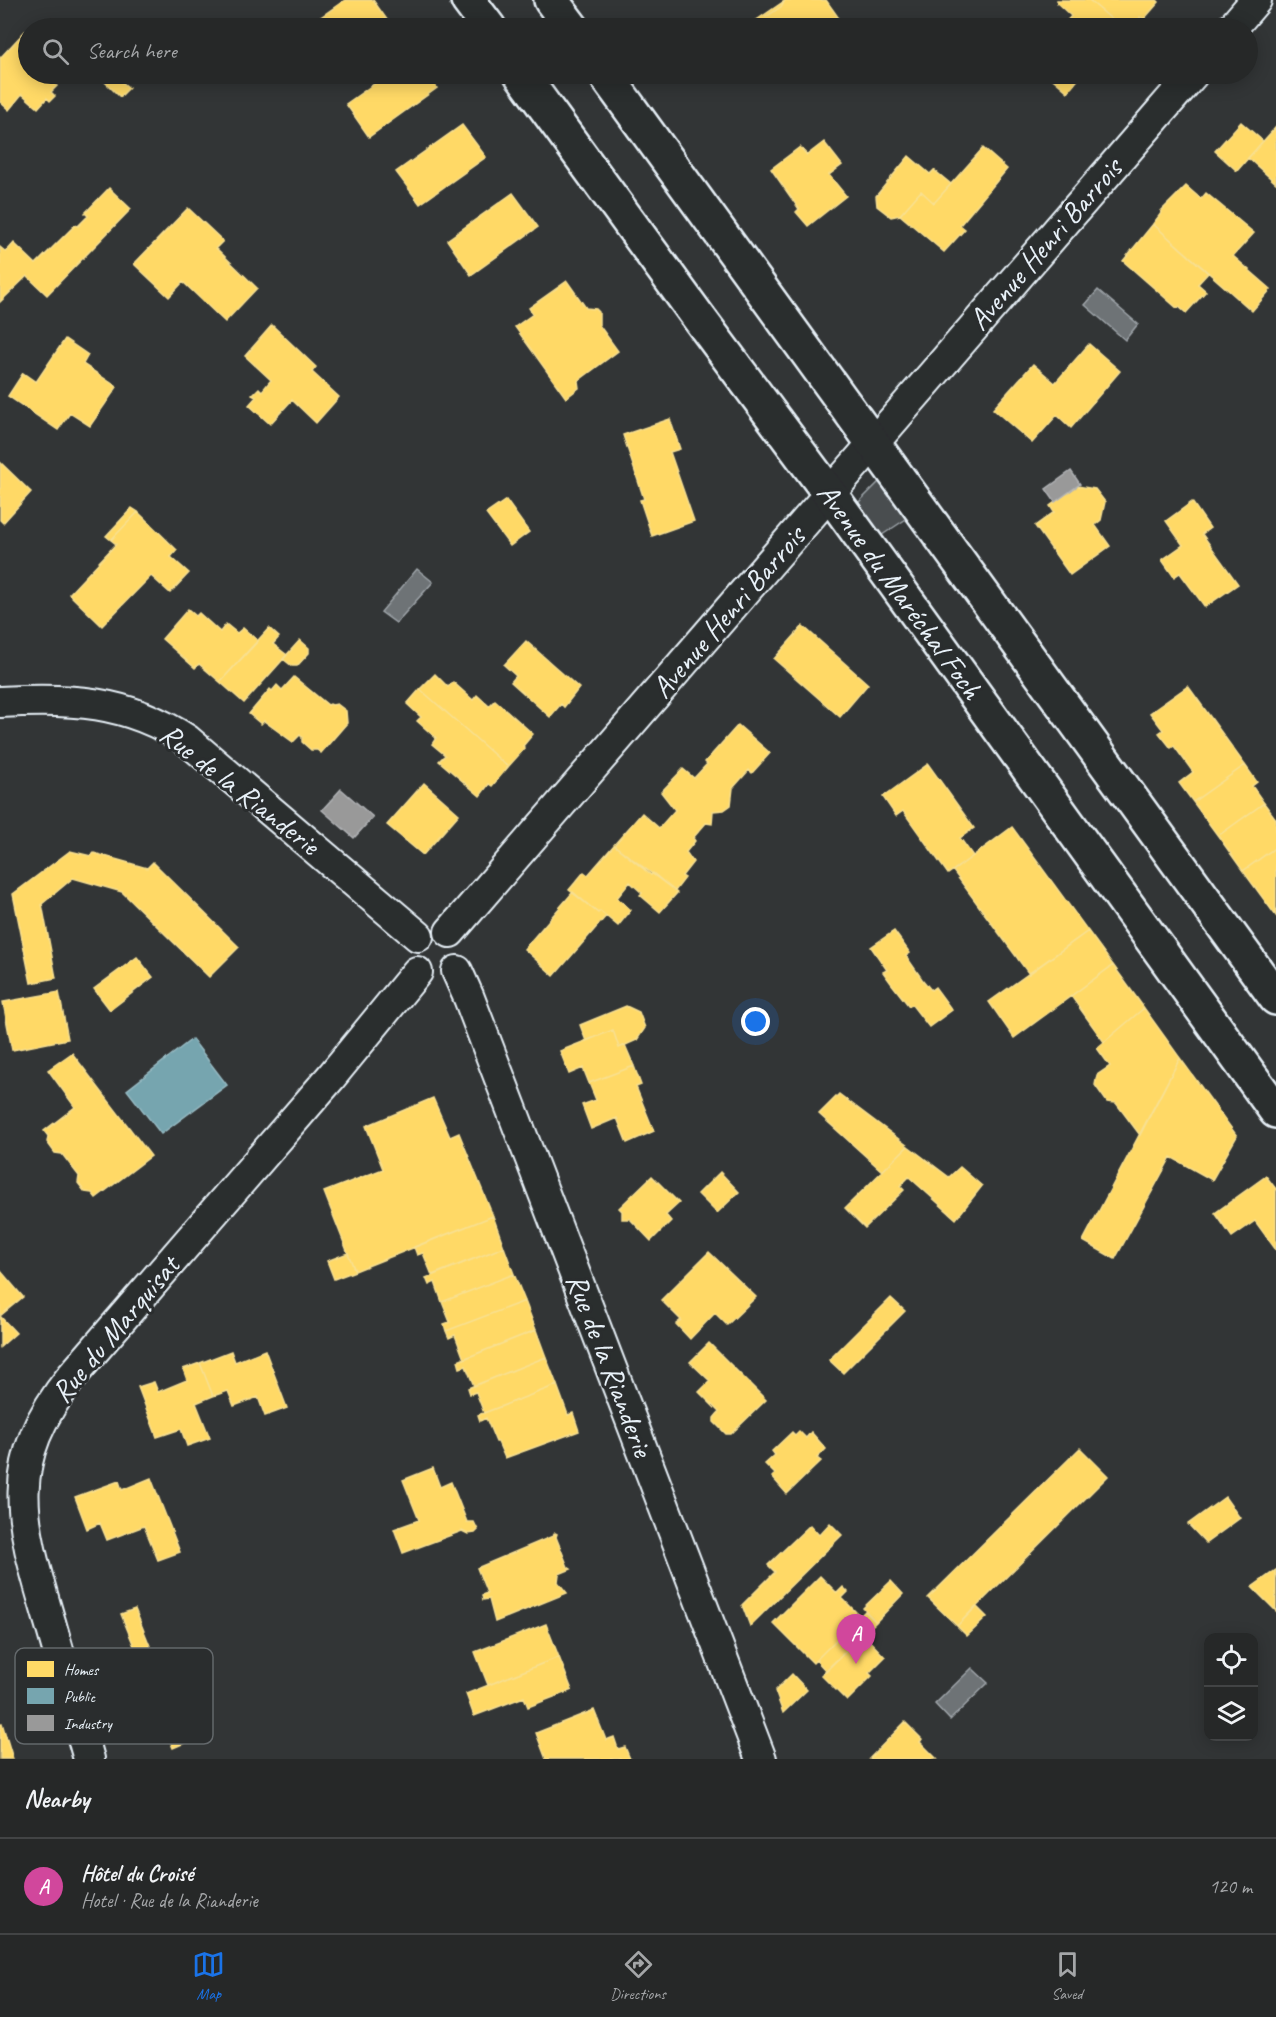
<!DOCTYPE html>
<meta charset="utf-8">
<style>
:root{--surface:#262828;--page:#2e3030;--text:#f1f3f6;--muted:#a4a6a8;--line:#424445;--accent:#1a73e8}
body{margin:0;font-family:Caveat,sans-serif;background:var(--page);color:var(--text)}
.controls{position:absolute;right:18px;bottom:18px;display:grid;overflow:hidden;border-radius:12px;box-shadow:0 3px 15px #0003}
.controls button{width:54px;height:54px;display:grid;place-items:center;padding:0;border:0;border-bottom:2px solid var(--line);background:var(--surface);color:var(--text);font:30px sans-serif}
.you{position:absolute;left:756px;top:1022px;width:21px;height:21px;margin:-15px;border:4px solid #fff;border-radius:50%;background:#1a73e8;box-shadow:0 0 0 9px #1a73e833}
.badge{display:grid;place-items:center;width:39px;height:39px;border-radius:50%;background:var(--accent);color:#fff;font-size:20px;font-weight:700}
.pin{position:absolute;translate:-50% -50px;filter:drop-shadow(0 2px 3px #0008)}
.pin::after{content:'';position:absolute;top:32px;width:21px;height:18px;background:inherit;clip-path:polygon(0 0,100% 0,50% 100%)}
.list{margin:0;padding:0;list-style:none}
h2{display:flex;justify-content:space-between;align-items:center;height:78px;margin:0;padding:0 24px;font-size:26px}
h2 small{font-size:20px;font-weight:400;color:var(--muted)}
.list li{display:grid;grid-template-columns:39px 1fr auto;gap:18px;align-items:center;box-sizing:border-box;height:96px;padding:0 24px;border-top:2px solid var(--line)}
.list b{display:block;font-size:22px;white-space:nowrap}
.list p{margin:0;font-size:20px;white-space:nowrap;color:var(--muted)}
.list em{font-size:20px;font-style:normal;color:var(--muted)}
.icon{flex:none;width:33px;height:33px;fill:none;stroke:currentColor;stroke-width:2;stroke-linecap:round;stroke-linejoin:round}
.map{position:relative;flex:none;width:1276px;height:1759px;overflow:hidden}
.search{position:absolute;background:var(--surface);box-shadow:0 3px 15px #0003;left:18px;right:18px;top:18px;height:66px;display:flex;align-items:center;gap:15px;box-sizing:border-box;padding:0 21px;border-radius:33px;color:var(--muted);font-size:22px}
.sheet{height:174px;background:var(--surface)}
nav{display:flex;justify-content:space-around;align-items:center;box-sizing:border-box;height:84px;border-top:2px solid var(--line);background:var(--surface);font-size:16px;color:var(--muted)}
nav a{display:grid;justify-items:center;gap:3px}
nav .on{color:var(--accent)}
.map>svg:first-child{display:block}
.green{fill:#494d4f;stroke:#989fa4;stroke-width:1.5}
.water{fill:#6e7376;stroke:#9fa5aa;stroke-width:1.5}
.homes{fill:#ffd966;stroke:#f8e092;stroke-width:1.5}
.public{fill:#76a5af;stroke:#98bcc5;stroke-width:1.5}
.industry{fill:#999;stroke:#b1b3b6;stroke-width:1.5}
.lines{fill:none;stroke-linecap:round;stroke-linejoin:round}
.minor-casing{stroke:#e8f1f8;stroke-width:34}
.secondary-casing{stroke:#e8f1f8;stroke-width:38}
.minor{stroke:#2a2d2e;stroke-width:30}
.secondary{stroke:#2a2d2e;stroke-width:33}
.labels{text-anchor:middle;stroke-width:6;stroke-linejoin:round;paint-order:stroke}
.street-label{font-size:30px;fill:#e8f1f8;stroke:#2a2d2e}
.key{fill:#2a2d2e;stroke:#63686b;stroke-width:1.5}
.key-label{font-size:16px;fill:#e8f1f8}
</style>
<div class="map">
<svg width="1276" height="1759" viewBox="0 0 1276 1759">
<rect width="100%" height="100%" fill="#323536"/>
<filter id="ink" filterUnits="userSpaceOnUse"><feTurbulence type="fractalNoise" baseFrequency=".0167" numOctaves="2"/><feDisplacementMap in="SourceGraphic" scale="12" xChannelSelector="R" yChannelSelector="G"/><feConvolveMatrix kernelMatrix="1 2 1 2 8 2 1 2 1" color-interpolation-filters="sRGB"/></filter>
<g filter="url(#ink)">
<path class="green" d="M880,481l9,4 23,30 -39,26 -17,-36z"/>
<path class="water" d="M1098,290l40,34 -13,16 -40,-35z
M417,569l16,13 -37,41 -15,-11z
M972,1668l16,15 -38,37 -15,-16z"/>
<path class="homes" d="M345,0h28l15,21 -10,7h-53l-7,-9z
M785,0h41l12,17 -3,3 6,8h-96l19,-13 2,2 16,-11z
M1057,0h32l33,28h-69l3,-3 9,-2 6,-7 -14,-13z
M1089,0h68l2,2 -15,17 -4,-2 1,7 -2,3 -17,1z
M783,2l-1,4 -16,11 -2,-2z
M25,31l3,3v40h15l14,12 -6,6 4,4 -5,5 -3,-3 -9,10 -16,-14 -13,16 -9,-8v-44z
M113,74l16,14 -9,9 -15,-15z
M388,74h39l10,14 -68,49 -23,-33z
M1047,74h49v1l-16,2 -12,15z
M1241,122l22,19 -26,30 -22,-20z
M462,125l24,32 -66,47 -24,-32z
M1276,127v56l-28,-25z
M824,142l18,23 -13,10 17,21 -38,30 -12,-14 3,-3 -28,-40 29,-22 7,8z
M983,148l24,21 -47,56 5,4 -21,23 -44,-37 21,-24 13,12z
M909,156l21,18 4,-4 17,14 -17,19 -13,-12 -21,24 -9,2 -14,-11 -1,-10z
M1186,186l15,13 5,-6 48,40 -21,23 38,33 -19,22 -99,-87 9,-12 -1,-1z
M109,188l22,21 -84,86 -20,-19 -27,26v-55l6,5 8,-9 22,21 39,-39 3,1 10,-10 -3,-3z
M513,193l25,34 -67,48 -24,-35z
M188,208l35,33 -7,7 41,40 -32,34 -42,-40 -14,15 -35,-33z
M1153,224l55,49 -10,11 8,7 -20,22 -7,-6 -2,1 -54,-47z
M567,281l19,27 10,1 3,3v13l19,26 -40,30 1,7 -13,10 -51,-71 18,-13 -4,-6z
M272,325l44,42 -4,5 27,25 -23,26 -24,-23 -22,24 -21,-19 7,-8 -4,-2 7,-7 3,3 9,-11 -26,-24z
M65,339l23,16 -5,9 34,23 -27,39 -20,-13 -12,17 -50,-34 15,-23 13,9z
M1089,344l31,27 -49,57 -14,-13 -25,28 -39,-34 40,-45 22,19z
M670,419l10,30 -10,3 24,69 -42,15 -12,-36 4,-1 -21,-64z
M0,462l31,30 -28,31 -3,-3z
M1077,486l18,3 10,13 -4,18 -6,5 15,21 -40,29 -35,-49 19,-14 -4,-6z
M506,500l23,32 -19,14 -24,-32z
M1192,502l18,26 -8,6 36,50 -33,23 -25,-34 -6,4 -12,-17 21,-15 -17,-24z
M132,508l6,4 -27,28 -5,-4z
M138,512l39,38 -6,7 18,16 -19,20 -19,-17 -49,50 -33,-32 47,-50 -5,-4z
M188,609l8,7 3,-3 21,19 6,-8 11,9 6,-5 15,13 -38,41 -21,-18 -4,4 -33,-29z
M803,626l65,58 -28,33 -66,-58z
M269,628l10,9 -6,7 14,11 -43,48 -24,-21z
M300,640l9,8v5l-12,13h-5l-9,-7z
M526,641l53,47 -15,19 -3,-3 -11,13 -39,-35 5,-6 -12,-11z
M435,674l13,13 5,-5 20,18 4,-5 12,11 6,-6 38,34 -10,12 2,2 -17,19 -88,-78z
M294,677l34,28 2,-1 2,1 5,-1 9,7 1,12 -26,30 -4,-3h-6l-9,-8v-5l-2,-2 -7,7 -29,-21 -3,3 -12,-10 21,-25 2,2 5,-6 5,5z
M1188,686l57,79 -52,37 -14,-19 14,-11 -19,-26 -3,2 -12,-15 4,-3 -13,-17z
M420,689l88,78 -16,19 -3,-2 -9,12 -41,-35 6,-6 -13,-11 4,-6 -19,-17 4,-4 -14,-13z
M738,725l32,28 -18,20 -3,-3 -16,18 -2,17 -7,5 -11,1 -1,13 -6,-1 -13,15 2,3 -9,11 7,10 -11,14 3,2 -10,13 -61,-46 28,-32 17,15 16,-18 -14,-18 22,-23 11,9 13,-14 -2,-2z
M928,764l46,64 -14,10 13,18 -25,18 -45,-63 -7,5 -13,-19z
M1245,765l12,17 -5,4 12,17 -46,33 -25,-34z
M424,783l35,31 -36,41 -36,-30z
M1264,803l12,16v28l-33,24 -25,-35z
M1012,827l76,104 -59,43 -76,-103z
M614,845l37,30 2,-2 24,20 -17,19 -20,-17 2,-2 -12,-11 -13,16 14,12 -13,16 -18,-15 -2,2 -29,-23 15,-18 4,3z
M1276,847v69l-33,-45z
M70,851l21,5 3,-3 53,15 6,-6 86,85 -30,30 -87,-85 -49,-14 -31,26 14,74 -25,5 -18,-89z
M573,892l25,21 2,-2 6,5 -52,60 -30,-27z
M894,931l16,22 -4,3 16,23 9,11 4,-3 17,23 -23,17 -17,-22 -3,1 -18,-23 -8,-11 4,-2 -16,-23z
M1088,931l25,34 -99,73 -25,-36z
M137,957l16,20 -43,33 -16,-21z
M1113,965l31,43 -40,34 -33,-46z
M59,992l9,47 -56,11 -9,-48z
M626,1006l13,6 6,16 -8,12 -18,8 -6,-18 -27,11 -6,-16z
M1144,1008l36,50 -40,77 -24,-32 -9,-1 -12,-17 2,-10 13,-9 -13,-18z
M613,1030l6,18 6,-3 9,21 -45,17 -6,-15 -14,6 -9,-23z
M72,1053l79,103 -55,42 -4,-5 -7,-1 -7,-9 1,-7 -17,-22 -7,-1 -8,-11 1,-6 -4,-5 31,-24 -27,-37z
M1180,1058l57,78 -25,44 -41,-23 -56,102 -32,-18z
M634,1066l7,19 -5,2 18,44 -27,12 -10,-25 -26,11 -9,-24 14,-5 -7,-17z
M839,1094l69,52 -26,25 -63,-57z
M433,1098l17,39 9,-4 34,83 -138,55 -31,-79 59,-23 -17,-43z
M908,1146l41,31 11,-10 22,19 -26,33 -47,-42 -9,9 4,4 -39,38 -20,-20z
M720,1172l19,20 -22,21 -19,-19z
M652,1176l27,27 -13,12 5,6 -20,20 -21,-22h-8v-8l-3,-3z
M1266,1176l10,13v61l-21,-29 -23,16 -17,-24z
M493,1216l11,31 -72,28 -9,-22 -6,2 -3,-8z
M504,1247l10,27 -72,28 -7,-20 -6,3 -3,-7z
M709,1252l47,45 -29,28 -12,-12 -25,26 -14,-15 5,-4 -20,-20z
M348,1253l7,18 -21,8 -7,-18z
M0,1270l23,27 -23,19 16,17 -16,14z
M514,1274l11,27 -79,30 -2,-7 6,-2 -8,-20z
M891,1298l14,13 -62,62 -14,-13z
M525,1301l11,29 -72,29 -9,-24 -6,3 -3,-7z
M536,1330l10,27 -72,29 -8,-20 -6,2 -2,-7z
M709,1343l57,57 -35,34h-5l-12,-12v-4l5,-6 -20,-20 11,-11 -20,-19z
M265,1350l22,58 -22,8 -7,-19 -24,9 -6,-15 -15,5 -13,-33 31,-12 4,11z
M546,1357l11,28 -73,28 -8,-21 -6,2 -2,-6z
M200,1363l13,33 -17,7 14,35 -23,8 -6,-17 -24,8 -19,-50 16,-5 4,10 29,-12 -4,-11z
M557,1385l11,30 5,-2 6,18 -74,27 -7,-16h-2l-10,-24 -6,3 -2,-6z
M799,1431l7,7 5,-6 15,17 -9,9 4,3 -34,33 -15,-17 3,-3 -10,-10 10,-9 -3,-4 20,-19 3,3z
M1080,1448l28,28 -151,150 -29,-28z
M433,1468l7,19 11,-5 16,40h7l4,8 -3,3 -7,1 -6,-3 -59,22 -9,-24 25,-9 -16,-40z
M151,1478l29,74 -22,8 -14,-34 -37,14 -7,-17 -13,6 -12,-32 44,-16 3,9z
M1225,1497l15,21 -34,25 -18,-19z
M830,1523l12,12 -92,91 -8,-21 33,-33 -7,-7 42,-40 9,10z
M555,1533l2,1 -1,3 12,30 3,2 -12,5 -1,8 9,11 -72,29 -6,-23 -6,1 -1,-5 5,-2 -10,-25 76,-32z
M1276,1570v41l-24,-24z
M820,1576l17,17 6,-6 5,5 -6,6 18,18 -47,47 -40,-40z
M891,1581l12,13 -27,28 -13,-14z
M976,1606l11,11 -20,19 -10,-10z
M135,1609l26,64 -14,5 -26,-64z
M865,1611l11,11 -50,49 -10,-11z
M546,1624l13,33 -71,28 -13,-33z
M863,1634l22,23 -16,16 3,3 -25,25 -26,-26z
M559,1657l13,33 -44,17 -4,-10 -50,19 -8,-22z
M792,1674l15,16 -24,23 -8,-22z
M594,1710l12,30 8,-3 4,12 7,-2 5,12h-84l-10,-26z
M905,1722l17,17 -2,3 17,17h-68z
M2,1723l11,36h-13v-35z
M195,1724l13,9 -35,15 -5,-12z"/>
<path class="public" d="M192,1039l35,46 -66,49 -34,-44z"/>
<path class="industry" d="M1071,471l9,13 -25,18 -9,-13z
M341,789l32,28 -19,21 -32,-28z"/>
<g class="lines">
<defs>
<path id="minor" d="M1232,28l24,-28
M0,702c70,-4 127,-2 187,38l231,196
M450,932l743,-858
M457,971l12,27 292,761
M89,1759c-13,-46 -26,-91 -39,-137 -29,-99 -49,-158 22,-246l259,-299 86,-105"/>
<path id="secondary" d="M468,0l21,28
M551,0l21,28
M521,74l178,244 131,176 446,617
M605,74l671,924"/>
</defs>
<use href="#minor" class="minor-casing"/>
<use href="#secondary" class="secondary-casing"/>
<use href="#minor" class="minor"/>
<use href="#secondary" class="secondary"/>
</g>
</g>
<g class="labels">
<g class="street-label">
<text transform="translate(1045 244) rotate(-49)" y="10">Avenue Henri Barrois</text>
<text transform="translate(900 591) rotate(54)" y="10">Avenue du Maréchal Foch</text>
<text transform="translate(728 612) rotate(-49)" y="10">Avenue Henri Barrois</text>
<text transform="translate(240 789) rotate(38)" y="10">Rue de la Rianderie</text>
<text transform="translate(115 1329) rotate(-50)" y="10">Rue du Marquisat</text>
<text transform="translate(610 1365) rotate(69)" y="10">Rue de la Rianderie</text>
</g>
</g>
<rect x="15" y="1648" width="198" height="96" rx="9" class="key"/>
<rect x="27" y="1661" width="27" height="16" fill="#ffd966"/>
<rect x="27" y="1688" width="27" height="16" fill="#76a5af"/>
<rect x="27" y="1715" width="27" height="16" fill="#999"/>
<g class="key-label">
<text x="64" y="1675">Homes</text>
<text x="64" y="1702">Public</text>
<text x="64" y="1729">Industry</text>
</g>
</svg>
<div class="controls">
<button><svg class="icon" aria-label="locate" viewBox="0 0 24 24"><circle cx="12" cy="12" r="6"/><path d="M12 2v4M12 18v4M2 12h4M18 12h4"/></svg></button>
<button><svg class="icon" aria-label="layers" viewBox="0 0 24 24"><path d="M12 4l9 5-9 5-9-5zM3 14l9 5 9-5"/></svg></button>
</div>
<div class="you"></div>
<div class="pin badge" style="left:856px;top:1664px;background:#d1479c">A</div>
<div class="search"><svg class="icon" aria-label="search" viewBox="0 0 24 24"><circle cx="10" cy="10" r="6"/><path d="M15 15l6 6"/></svg>Search here</div>
</div>
<section class="sheet">
<h2>Nearby<small></small></h2>
<ul class="list">
<li><span class="badge" style="background:#d1479c">A</span><div><b>Hôtel du Croisé</b><p>Hotel · Rue de la Rianderie</p></div><em>120 m</em></li>
</ul>
</section>
<nav>
<a class="on"><svg class="icon" aria-label="map" viewBox="0 0 24 24"><path d="M3 6l6-2 6 2 6-2v14l-6 2-6-2-6 2zM9 4v14M15 6v14"/></svg>Map</a>
<a><svg class="icon" aria-label="directions" viewBox="0 0 24 24"><path d="M12 3l9 9-9 9-9-9zM9 14v-3h6M13 9l2 2-2 2"/></svg>Directions</a>
<a><svg class="icon" aria-label="saved" viewBox="0 0 24 24"><path d="M7 4h10v16l-5-4-5 4z"/></svg>Saved</a>
</nav>
